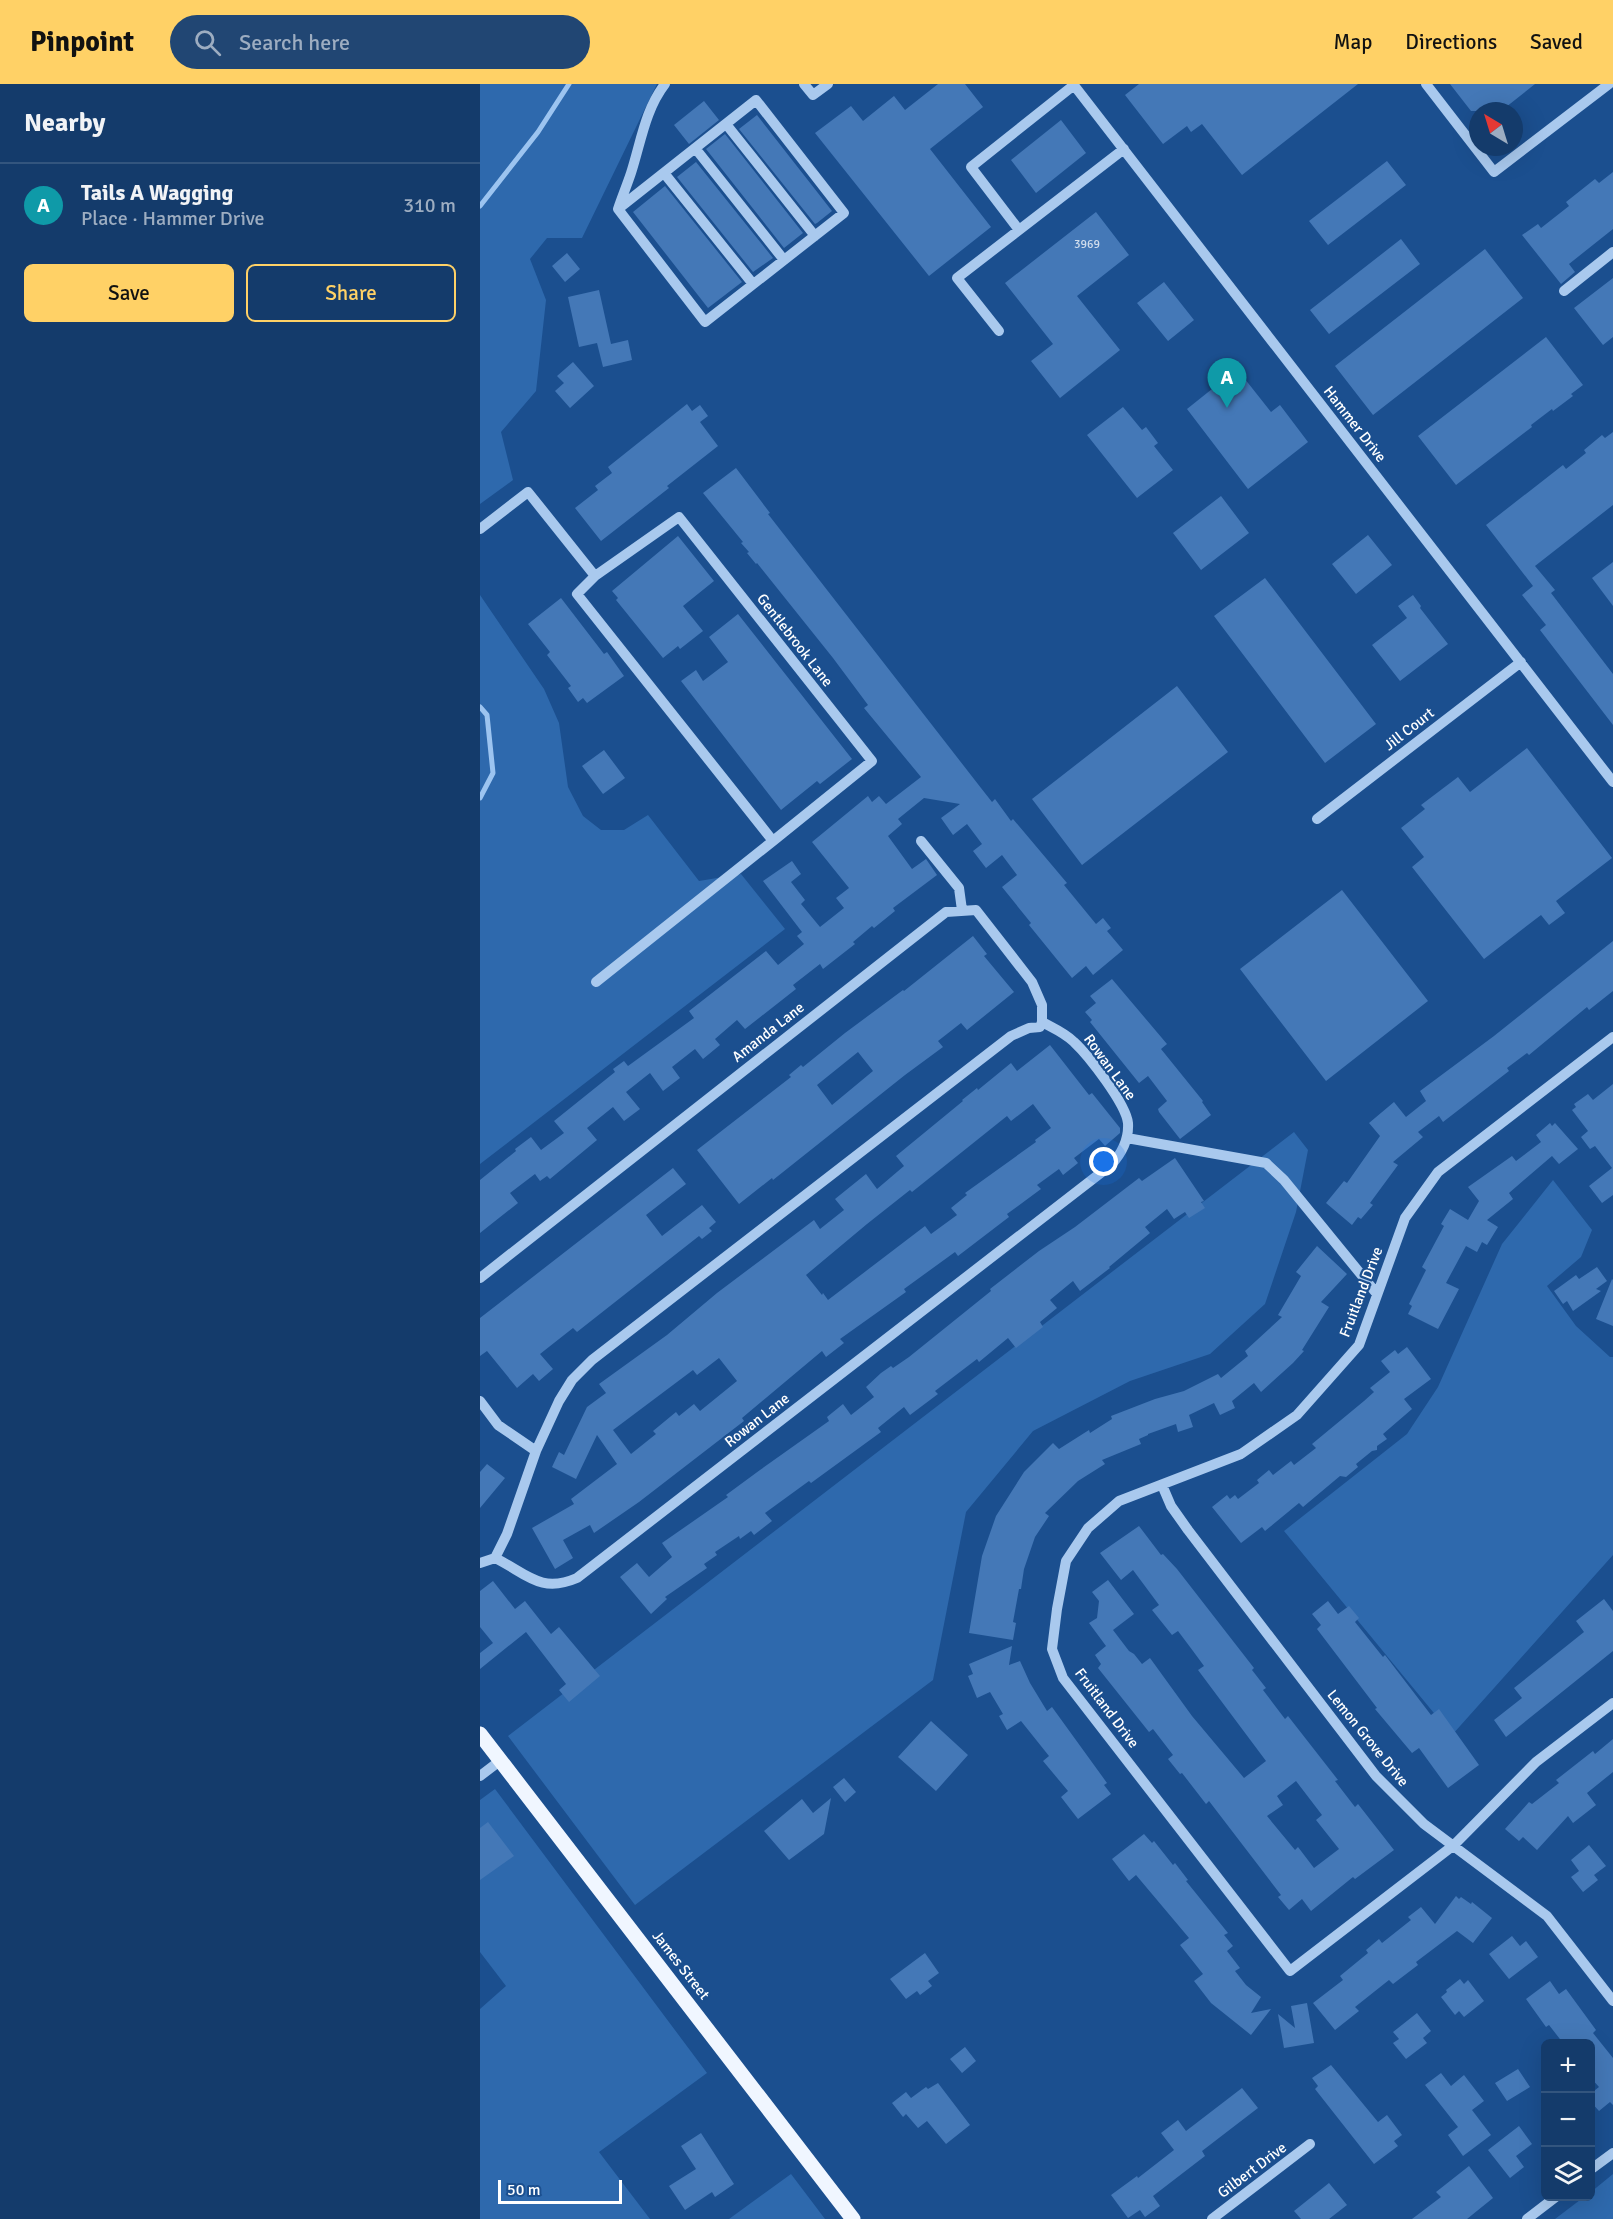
<!DOCTYPE html>
<meta charset="utf-8">
<style>
:root{--surface:#143b6b;--page:#214673;--text:#f1f3f6;--muted:#9dadc1;--line:#33557e;--accent:#ffd166}
body{margin:0;font-family:Signika,sans-serif;background:var(--page);color:var(--text)}
.controls{position:absolute;right:18px;bottom:18px;display:grid;overflow:hidden;border-radius:9px;box-shadow:0 6px 24px #0002}
.controls button{width:54px;height:54px;display:grid;place-items:center;padding:0;border:0;border-bottom:2px solid var(--line);background:var(--surface);color:var(--text);font:30px sans-serif}
.compass{position:absolute;left:989px;top:18px;width:54px;height:54px;border-radius:50%;background:var(--surface);box-shadow:0 6px 24px #0002;rotate:322deg}
.scale{position:absolute;left:18px;bottom:15px;width:124px;box-sizing:border-box;padding-left:6px;border:3px solid #fff;border-top:0;font-size:16px;line-height:21px;white-space:nowrap;color:#fff;-webkit-text-stroke:4px #1b4f8f;paint-order:stroke}
.you{position:absolute;left:624px;top:1078px;width:21px;height:21px;margin:-15px;border:4px solid #fff;border-radius:50%;background:#1a73e8;box-shadow:0 0 0 9px #1a73e833}
.badge{display:grid;place-items:center;width:39px;height:39px;border-radius:50%;background:var(--accent);color:#fff;font-size:20px;font-weight:700}
.pin{position:absolute;translate:-50% -50px;filter:drop-shadow(0 2px 3px #0008)}
.pin::after{content:'';position:absolute;top:32px;width:21px;height:18px;background:inherit;clip-path:polygon(0 0,100% 0,50% 100%)}
.list{margin:0;padding:0;list-style:none}
h2{display:flex;justify-content:space-between;align-items:center;height:78px;margin:0;padding:0 24px;font-size:26px}
h2 small{font-size:20px;font-weight:400;color:var(--muted)}
.list li{display:grid;grid-template-columns:39px 1fr auto;gap:18px;align-items:center;box-sizing:border-box;height:84px;padding:0 24px;border-top:2px solid var(--line)}
.list b{display:block;font-size:22px;white-space:nowrap}
.list p{margin:0;font-size:20px;white-space:nowrap;color:var(--muted)}
.list em{font-size:20px;font-style:normal;color:var(--muted)}
.actions{display:flex;gap:12px;padding:18px 24px}
.actions a{flex:1;padding:14px 0;border:2px solid var(--accent);border-radius:9px;text-align:center;font-size:21px;color:var(--accent)}
.actions .main{background:var(--accent);color:#111}
.icon{flex:none;width:33px;height:33px;fill:none;stroke:currentColor;stroke-width:2;stroke-linecap:round;stroke-linejoin:round}
.map{position:relative;flex:none;width:1133px;height:2135px;overflow:hidden}
header{display:flex;align-items:center;gap:36px;box-sizing:border-box;height:84px;padding:0 30px;background:var(--accent);color:#111}
header strong{font-size:28px}
nav{display:flex;gap:33px;margin-inline-start:auto;font-size:21px}
.search{width:420px;height:54px;background:var(--page);display:flex;align-items:center;gap:15px;box-sizing:border-box;padding:0 21px;border-radius:33px;color:var(--muted);font-size:22px}
main{display:flex}
aside{flex:1;background:var(--surface)}
.map>svg:first-child{display:block}
.green{fill:#2e69ad}
.lines{fill:none;stroke-linecap:round;stroke-linejoin:round}
.stream{stroke:#9cc4f0;stroke-width:5}
.building{fill:#4478b7;fill-rule:evenodd}
.minor{stroke:#a9c9ee;stroke-width:10}
.major{stroke:#f0f6ff;stroke-width:15}
.labels{text-anchor:middle;stroke-width:4.5;stroke-linejoin:round;paint-order:stroke}
.number-label{font-size:12px;fill:#d0dded}
.street-label{font-size:15px;fill:#fff;stroke:#1b4f8f}
</style>
<header>
<strong>Pinpoint</strong>
<div class="search"><svg class="icon" aria-label="search" viewBox="0 0 24 24"><circle cx="10" cy="10" r="6"/><path d="M15 15l6 6"/></svg>Search here</div>
<nav><a>Map</a><a>Directions</a><a>Saved</a></nav>
</header>
<main>
<aside>
<h2>Nearby<small></small></h2>
<ul class="list">
<li><span class="badge" style="background:#0f9aa8">A</span><div><b>Tails A Wagging</b><p>Place · Hammer Drive</p></div><em>310 m</em></li>
</ul>
<div class="actions"><a class="main">Save</a><a>Share</a></div>
</aside>
<div class="map">
<svg width="1133" height="2135" viewBox="0 0 1133 2135">
<rect width="100%" height="100%" fill="#1b4f8f"/>
<path class="green" d="M0,0h177l-75,154h-35l-17,21 16,41 -10,91 -35,41 12,48 -33,24z
M0,511l64,94 15,34 9,64 15,29 18,14h23l24,-15 51,66 42,-7 44,55 -305,235z
M814,1048l14,18 -12,62 -31,92 -55,50 -80,27 -97,50 -67,81 -33,168 -298,225 -127,-169z
M1073,1096l39,50 -11,27 -34,29 29,40 34,31h3v198l-161,180 -168,-204 123,-97 31,-47 64,-143z
M15,1705l212,284 -108,79 51,67h-170v-210l26,-23 -26,-34v-152z
M311,2090l34,45h-96z
M1133,2090v45h-58l29,-22 6,-1 1,-4z"/>
<g class="lines">
<path class="stream" d="M0,122l58,-74 31,-48
M0,623l7,8 6,58 -13,25"/>
</g>
<path class="building" d="M458,0h27l18,23 -53,42 61,78 -62,49 -114,-143 36,-27 12,15 31,-25 11,14z
M659,0h219l-116,91 -40,-51 -11,8 -4,-6 -24,18 -38,-49z
M970,0h85l-34,27h-30z
M224,17l15,19 -30,24 -15,-19z
M277,31l75,96 -15,12 -2,1 -76,-95z
M581,36l25,33 -50,40 -25,-33z
M245,50l78,99 -19,15 -78,-99z
M907,77l19,24 -78,60 -19,-24z
M216,78l77,96 -20,14 -76,-95z
M1133,88v57l-44,35 6,8 -14,12 -39,-49 16,-11 3,4 28,-22 -3,-4 29,-23 4,4z
M185,102l77,96 -34,26 -75,-96z
M616,128l33,43 -52,41 43,54 -60,48 -29,-37 22,-17 -48,-61z
M921,155l19,25 -91,70 -19,-24z
M1005,165l38,49 -150,117 -38,-49z
M87,169l13,16 -15,13 -13,-16z
M1133,194v59l-10,8 -29,-37z
M684,198l30,38 -26,21 -31,-38z
M119,206l12,54 17,-4 4,20 -29,7 -6,-24 -18,4 -11,-50z
M1066,253l37,48 -12,9 2,2 -20,15 -1,-2 -21,16 1,2 -76,58 -38,-49z
M93,278l21,24 -24,22 -15,-17 9,-8 -7,-7z
M757,285l34,43 9,-7 28,37 -60,47 -61,-80z
M207,320l5,7 8,-6 8,11 -8,6 18,24 -51,40 2,2 -68,53 -26,-33 23,-18 -3,-4 17,-13 -4,-6z
M643,323l19,23 4,-3 12,16 -4,3 19,24 -36,28 -50,-63z
M1133,348v73l-78,61 20,24 -4,3 62,81v51l-73,-95 6,-5 -24,-30 11,-9 -47,-61 77,-60 3,4 20,-16 -2,-3 18,-15 3,3z
M256,384l34,45 -2,1 213,274 11,14 3,-3 16,22 2,-2 54,64 -3,2 32,39 7,-6 8,10 -4,3 16,19 -30,25 -7,-9 -14,12 -43,-53 2,-2 -29,-36 15,-12 -15,-20 -16,13 -13,-17 9,-7 -15,-20 -14,11 -12,-17 19,-14 -36,-6 -26,21 4,5 -14,12 24,33 14,-10 11,16 -44,33 2,3 -21,17 -2,-2 -19,16 2,2 -32,25 -3,-5 -27,21 3,4 -51,40 -8,-9 -22,19 5,6 -17,14 -8,-10 -23,18 8,11 -17,13 -13,-18 -24,19 14,17 -16,12 -11,-14 -26,21 10,12 -47,39 -3,-3 -7,5 -5,-7 -25,19 8,10 -38,30v-53l36,-29 -1,-2 16,-12 10,13 23,-17 -10,-12 61,-49 -2,-3 11,-8 4,5 66,-48 -5,-7 77,-60 12,14 26,-21 -7,-8 5,-4 -39,-51 29,-20 9,13 -10,8 14,18 -4,4 19,23 24,-19 -8,-10 13,-10 -37,-46 56,-46 4,6 7,-6 7,8 35,-27 -57,-69 4,-3 -35,-47 -76,-95 -1,1 -9,-11 2,-1 -8,-9 2,-1 -40,-49z
M741,412l28,37 -48,37 -28,-37z
M888,451l24,30 -36,29 -24,-30z
M198,452l36,45 -31,25 20,25 -23,18 -2,-3 -15,12 -47,-58 2,-2 -6,-7z
M1133,478v44l-21,-28z
M785,494l111,146 -51,39 -111,-147z
M933,511l8,11 -1,2 28,36 -48,37 -28,-36 35,-27 -9,-12z
M81,514l43,56 3,-2 17,24 -37,27 -4,-5 -5,4 -10,-14 3,-2 -24,-31 3,-3 -22,-28z
M258,530l114,145 -32,25 -3,-3 -36,29 -100,-129 15,-11 7,11 25,-19 -19,-25z
M697,602l51,66 -146,113 -50,-66z
M1047,664l85,110 -56,43 9,12 -16,12 -8,-10 -57,44 -72,-92 12,-10 -23,-29 24,-19 -4,-4 37,-28 12,15z
M124,666l21,28 -22,16 -21,-28z
M862,806l86,111 -102,80 -86,-112z
M493,852l14,18 -3,2 30,36 -47,38 -6,-7 -23,18 5,6 -38,28 -132,105 -1,-2 -33,26 -42,-54 94,-73 -2,-2 12,-10 2,2 42,-34 58,-43 1,1zM378,968l15,19 -41,34 -15,-20z
M1133,857v50l-24,19 -2,-3 -58,48 -2,-2 -20,15 2,3 -66,51 -4,-6 -21,16 5,5 -30,25 5,3 -28,38 3,2 -12,14 -3,-2 -6,8 -26,-22 18,-22 3,2 33,-47 -11,-13 25,-21 12,15 20,-16 -6,-10 74,-55z
M632,895l55,65 -6,5 42,52 -1,1 9,13 -31,24 -21,-27 -1,-3 9,-8 -19,-25 -9,7 -49,-61 2,-2 -7,-8 11,-9 -6,-7z
M570,961l39,50 3,-2 28,35v5l-15,13 -6,-7 -25,19 4,5 -15,12 -4,-6 -22,16 4,4 -34,25 2,3 -51,39 -3,-4 -51,37 2,3 -66,47 4,4 -18,14 -4,-6 -80,67 2,3 -105,81 -45,31 -4,-8 -27,15 10,18 -18,11 -23,-41 42,-24 -3,-5 46,-35 -20,-29 -21,44 -24,-12 7,-15 5,3 23,-48 19,-14 -7,-9 68,-49 50,-42 97,-73 6,9 24,-19 -9,-11 31,-25 11,15 27,-23 -8,-10 67,-55 -1,-1 15,-12 1,2 33,-27 6,8zM553,1020l18,24 -16,12 1,2 -71,51 2,2 -16,13 6,7 -26,19 -6,-8 -97,74 -5,-7 -1,2 -16,-20 61,-51 43,-34 2,2 95,-76 4,5zM239,1274l18,23 -37,30 -6,-7 -15,12 -3,-4 -23,19 3,3 -25,20 -18,-24 80,-60 4,5z
M1133,1000v111l-11,8 -13,-17 23,-18 -17,-22 -5,3 -9,-12 7,-6 -16,-21 4,-3 -2,-3 14,-10 5,6z
M1070,1039l2,3 3,-3 23,26 -19,15 -7,-8 -43,37 4,6 -26,21 11,7 -11,18 -5,-3 -5,10 -11,-6 -20,37 13,6 -21,40 -30,-15 4,-8 -3,-2 17,-34 -4,-3 22,-41 -3,-2 9,-15 18,11 11,-19 -11,-14 44,-31 4,5 25,-19 -5,-7z
M695,1074l29,43 -3,1 4,6 -16,10 -4,-6 -11,7 -7,-10 -22,18 5,6 -41,34 1,1 -30,23 -7,-10 -23,19 7,8 -17,14 3,5 -27,21 -8,-10 -29,24 -2,-3 -42,32 3,3 -28,21 -6,-8 -26,21 3,4 -70,51 -2,-2 -44,32 7,8 -18,14 -3,-4 -11,8 -1,-3 -24,16 2,3 -13,9 3,4 -42,29 2,2 -16,15 -31,-37 17,-14 12,14 23,-20 -10,-14 66,-46 -2,-2 34,-25 69,-49 -2,-4 16,-13 8,11 23,-18 -8,-10 15,-14 10,-7 2,2 16,-11 82,-66 -1,-2 49,-38 36,-24 64,-49 3,3z
M193,1084l13,16 -40,31 16,21 40,-31 14,17 -7,6 3,3 -10,8 -3,-3 -122,96 -4,-4 -33,26 13,15 -14,12 -6,-7 -16,14 -30,-37 -7,5v-38z
M837,1162l30,28 -26,28 8,5 -27,43 2,1 -11,12 -32,29 -7,-9 -22,18 3,7 -15,7 -6,-12 -25,12 4,12 -15,5 -2,-8 -28,10v1l-9,4 2,5 -39,16 3,4 -27,17 -33,32 4,3 -14,21 -11,32 -3,20h-2l-6,33 3,1 -3,17 -44,-7 13,-77 14,-40 28,-44 29,-29 6,6 30,-19 1,3 22,-14 -1,-3 44,-17 29,-8 34,-17 3,4 27,-22 -3,-5 37,-34 -4,-2 23,-39 -5,-4z
M1117,1183l10,14 -11,8 5,2 -28,20 -6,-10 -4,3 -9,-13 22,-16 3,4z
M1132,1195l1,1v46l-17,-7z
M927,1263l24,32 -27,20 8,10 -29,25 4,5 -10,7v4l-5,1 -16,13 2,3 -12,10 -6,-1 -37,31 -4,-4 -34,28 -3,-4 -21,16 -29,-36 15,-12 3,4 5,-4 3,4 21,-16 -2,-3 12,-10 4,5 18,-14 3,4 22,-17 -4,-4 52,-43 10,-9 -4,-4 20,-16 -9,-11 14,-11 3,4z
M7,1380l18,14 -25,30v-36z
M659,1442l22,29 2,-1 14,15 77,99 -2,2 14,18 -3,2 22,29 3,-3 50,64 -3,1 20,26 3,-3 36,46 -39,29 -2,-2 -42,34 -9,-12 -13,11 -11,-13 3,-2 -72,-94 -3,3 -24,-31 -2,1 -12,-15 5,-4 -20,-26 -4,3 -51,-64 3,-4 -6,-9 11,-9 -17,-23 8,-5 2,-17 -7,-9 16,-12 26,34 -21,16 16,21 5,3 8,10 8,-6 42,58 52,62 22,-17 -68,-91 6,-4 -11,-15 -15,-20 -6,4 -20,-25 7,-5 -26,-35 -12,10 -21,-27zM816,1697l26,34 -6,5 23,29 -25,19 -16,-21 -3,3 -28,-34 16,-11 -6,-9z
M13,1497l22,28 10,-8 26,33 8,-7 41,49 -31,26 -10,-12 7,-6 -40,-52 -46,37v-16l13,-10 -13,-16v-36z
M1124,1515l9,12v40l-107,86 -12,-17 28,-22 -8,-10 70,-56 -8,-11z
M848,1517l10,13 11,-8 10,12 -4,4 28,35 2,-2 46,60 8,-6 40,56 -31,23 -29,-40 -7,5 -37,-44 2,-1 -60,-79 4,-4 -9,-11z
M532,1562l-3,19 11,-4 10,22 17,28 5,-4 55,76 -3,2 7,9 -33,25 -17,-22 7,-6 -25,-30 6,-5 -28,-35 -14,9 -8,-14 4,-2 -13,-22 -13,6 -9,-22 5,-2 -4,-10z
M451,1637l37,34 -32,36 -38,-34z
M1133,1655v33l-26,21 9,12 -23,18 -5,-7 -31,34 -14,-13 -4,4 -14,-12 24,-27 3,2 27,-21 -3,-3 37,-29 2,3z
M364,1694l12,14 -11,10 -12,-15z
M351,1714l-7,36 -35,26 -25,-29 38,-32 11,14z
M8,1738l26,34 -34,24v-52z
M664,1750l8,9 2,-2 19,24 2,-2 13,17 -2,1 42,52 -4,2 9,11 -6,5 13,17 -5,3 11,14 15,12 -10,16 20,-4 -20,26 -40,-32 -17,-22 9,-7 -23,-29 9,-7 -53,-63 -7,6 -17,-22z
M1109,1761l17,21 -12,9 4,5 -15,12 -12,-15 8,-6 -8,-11z
M976,1812l3,3 2,-2 10,7 1,-2 20,16 -19,25 -16,-12 -41,31 2,3 -25,19 -4,-4 -34,27 4,4 -24,19 -22,-27 30,-23 -3,-4 28,-23 -2,-3 13,-11 3,4 29,-23 -3,-3 13,-10 14,17z
M1032,1852l8,10 6,-5 12,16 -29,22 -20,-25z
M445,1869l14,20 -11,8 4,5 -12,9 -3,-4 -11,8 -16,-20z
M980,1895l4,5 4,-4 16,21 -20,16 -5,-6 -4,4 -14,-18 6,-5 -1,-2z
M1070,1897l9,13 7,-5 30,41 -3,3 20,25v47l-3,-3 -11,9 -9,-10v-7l9,-7 -9,-10v-34h-27l-14,-18 -3,2 -20,-28z
M827,1919l7,40 -30,5 -6,-34 17,14 -4,-22z
M937,1929l14,18 -8,7 4,5 -21,16 -13,-16 6,-4 -6,-7z
M485,1963l11,14 -14,12 -12,-14z
M851,1981l47,57 9,-7 15,20 -8,6 4,5 -24,18 -59,-75 3,-3 -6,-8z
M1038,1985l12,18 -23,14 -12,-18z
M961,1989l10,13 13,-11 20,26 -12,9 19,25 -28,21 -15,-21 10,-8 -33,-42z
M458,1999l32,42 -24,19 -19,-23 -9,7 -12,-14 -3,3 -11,-14 14,-11 5,6 15,-11 2,2z
M762,2004l16,20 -56,43 3,5 -52,40 7,10 -15,11 -5,-7 -12,8 -17,-23 26,-19 1,2 36,-28 -13,-17 17,-13 8,11z
M1039,2042l13,18 -16,12 8,11 -14,11 -22,-28z
M221,2049l33,51 -19,13 -3,-5 -27,18 -16,-24 27,-17 -15,-23z
M989,2082l24,32 -26,21h-55l29,-22 -5,-5z
M849,2099l18,22 -18,14h-28l-7,-8z"/>
<g class="lines">
<path class="minor" d="M324,0l9,11 15,-11
M593,0l540,698
M946,0l68,88 115,-88
M276,16l88,113 -139,109 -87,-113z
M246,40l89,112
M215,64l89,112
M184,89l89,111
M138,125c4,-12 9,-24 13,-36 10,-31 14,-63 34,-89
M539,146l-48,-63 103,-82
M1084,207l49,-39
M519,247l-42,-53 167,-129
M0,445l48,-37 67,84 -18,18 196,247 99,-80 -193,-244 -84,59
M837,735l204,-157
M441,757l38,47 3,22
M116,898l177,-141
M1133,953l-175,135 -33,46 -46,127 -62,70 -56,39 -122,47 -31,27 -22,33 -9,48 -5,40 11,29 227,293 164,-126 82,-83 77,-59
M647,1054l139,25 18,17 93,114
M0,1194l466,-366 30,-2 56,72 10,23v17
M0,1317l18,24 38,26
M682,1401l9,21 17,24 188,246 48,48 123,92 66,85
M15,1474l12,-24 29,-83 23,-50 13,-21 20,-20 419,-324 18,-8 11,-1 2,-5
M0,1479l15,-5c31,15 45,36 82,20l534,-413c11,-12 18,-25 17,-42 -2,-19 -39,-67 -54,-81 -9,-9 -21,-14 -32,-20
M0,1692l21,-16
M1110,2086l23,-17
M732,2135l98,-75
M1047,2135l30,-23"/>
<path class="major" d="M0,1650l373,485"/>
</g>
<g class="labels">
<g class="number-label">
<text x="607" y="164">3969</text>
</g>
<g class="street-label">
<text transform="translate(875 340) rotate(52)" y="5">Hammer Drive</text>
<text transform="translate(315 556) rotate(52)" y="5">Gentlebrook Lane</text>
<text transform="translate(929 645) rotate(-38)" y="5">Jill Court</text>
<text transform="translate(288 948) rotate(-38)" y="5">Amanda Lane</text>
<text transform="translate(630 983) rotate(54)" y="5">Rowan Lane</text>
<text transform="translate(881 1208) rotate(-69)" y="5">Fruitland Drive</text>
<text transform="translate(277 1336) rotate(-38)" y="5">Rowan Lane</text>
<text transform="translate(627 1624) rotate(53)" y="5">Fruitland Drive</text>
<text transform="translate(888 1654) rotate(51)" y="5">Lemon Grove Drive</text>
<text transform="translate(201 1881) rotate(52)" y="5">James Street</text>
<text transform="translate(772 2086) rotate(-37)" y="5">Gilbert Drive</text>
</g>
</g>
</svg>
<div class="controls">
<button>+</button>
<button>−</button>
<button><svg class="icon" aria-label="layers" viewBox="0 0 24 24"><path d="M12 4l9 5-9 5-9-5zM3 14l9 5 9-5"/></svg></button>
</div>
<svg class="compass" viewBox="-18 -18 36 36"><path d="M0-13l5 13h-10z" fill="#e53935"/><path d="M0 13l5-13h-10z" fill="#9dadc1"/></svg>
<div class="scale">50 m</div>
<div class="you"></div>
<div class="pin badge" style="left:747px;top:324px;background:#0f9aa8">A</div>
</div>
</main>
